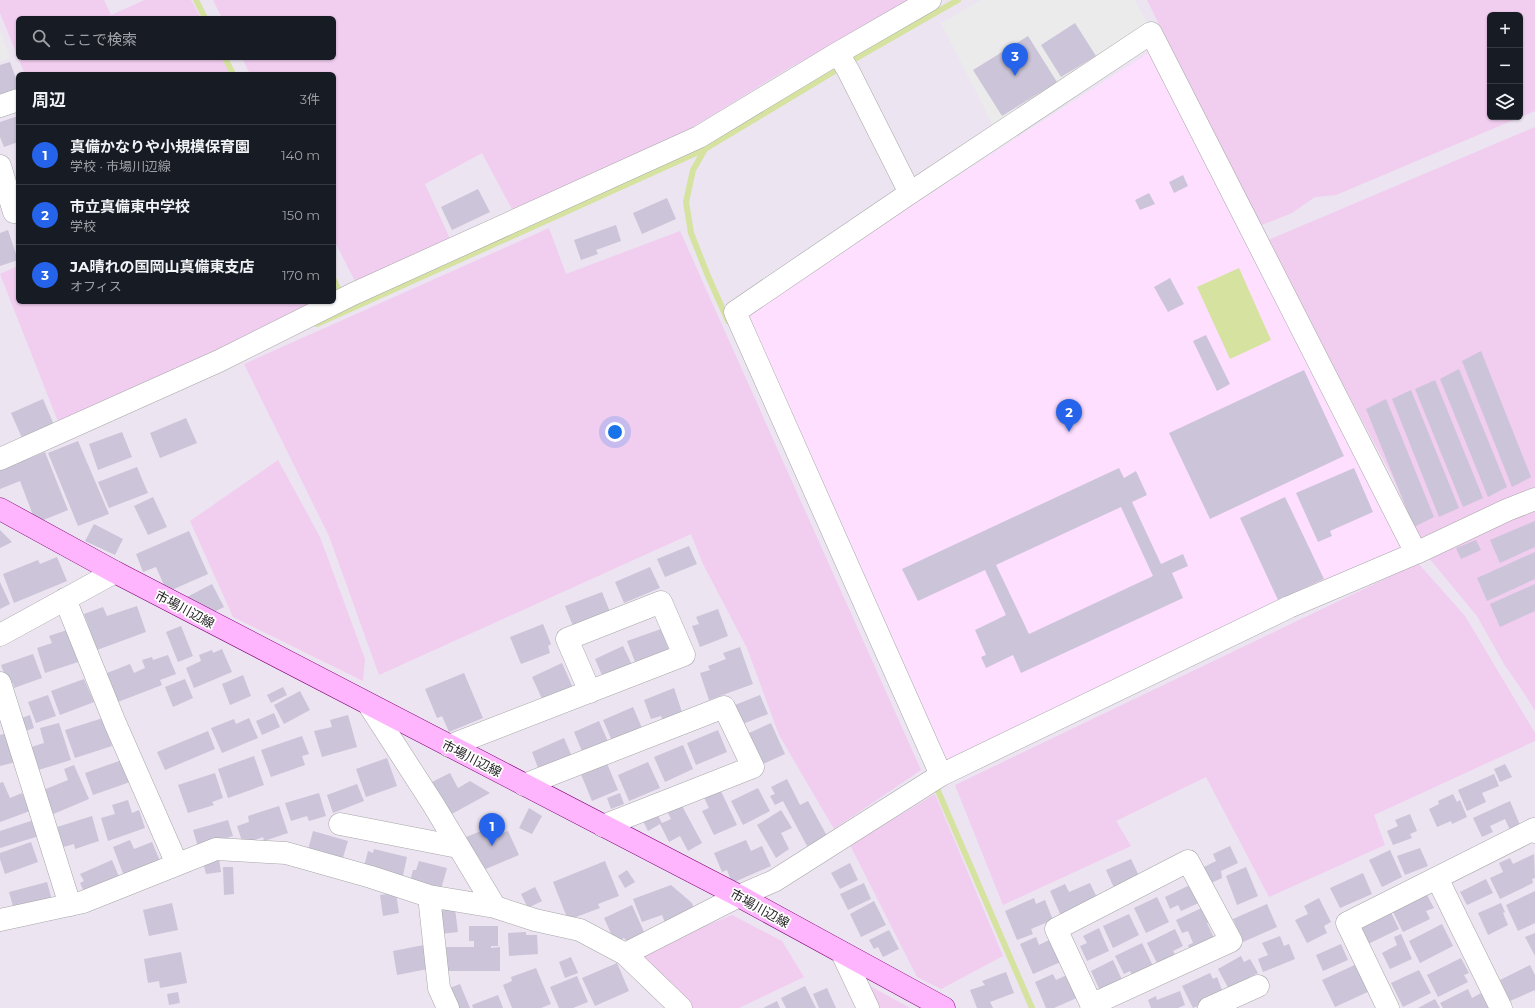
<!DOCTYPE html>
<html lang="ja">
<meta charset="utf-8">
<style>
:root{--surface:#171b24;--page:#20242c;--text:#f1f3f6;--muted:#9ea1a6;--line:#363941;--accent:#2563eb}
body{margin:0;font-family:Montserrat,"Noto Sans JP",sans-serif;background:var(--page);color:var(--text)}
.controls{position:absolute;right:12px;top:12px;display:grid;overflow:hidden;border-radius:6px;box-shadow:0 1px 3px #0004}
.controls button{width:36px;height:36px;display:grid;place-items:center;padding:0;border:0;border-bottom:1px solid var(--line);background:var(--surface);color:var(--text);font:20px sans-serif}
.you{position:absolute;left:615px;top:432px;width:14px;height:14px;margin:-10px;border:3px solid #fff;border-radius:50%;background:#1a73e8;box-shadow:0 0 0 6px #1a73e833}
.badge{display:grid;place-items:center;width:26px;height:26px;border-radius:50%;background:var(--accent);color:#fff;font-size:13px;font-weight:700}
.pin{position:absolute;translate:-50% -33px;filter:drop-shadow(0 1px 2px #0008)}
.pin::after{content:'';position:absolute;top:21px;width:14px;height:12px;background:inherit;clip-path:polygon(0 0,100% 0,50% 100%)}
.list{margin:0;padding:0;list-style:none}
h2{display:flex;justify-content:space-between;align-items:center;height:52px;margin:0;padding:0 16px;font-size:17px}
h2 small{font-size:13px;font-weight:400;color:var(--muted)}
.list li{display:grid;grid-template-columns:26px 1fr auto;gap:12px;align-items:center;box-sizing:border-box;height:60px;padding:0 16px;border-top:1px solid var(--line)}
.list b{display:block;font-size:15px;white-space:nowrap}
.list p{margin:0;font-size:13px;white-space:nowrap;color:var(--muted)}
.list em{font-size:13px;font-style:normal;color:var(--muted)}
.icon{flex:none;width:22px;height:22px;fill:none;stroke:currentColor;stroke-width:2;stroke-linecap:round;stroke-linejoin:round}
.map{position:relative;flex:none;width:1535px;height:1008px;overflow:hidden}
.search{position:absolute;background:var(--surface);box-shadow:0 1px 3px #0004;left:16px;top:16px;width:320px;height:44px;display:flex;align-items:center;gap:10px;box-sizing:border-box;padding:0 14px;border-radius:6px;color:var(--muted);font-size:15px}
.panel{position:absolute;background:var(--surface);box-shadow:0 1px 3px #0004;left:16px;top:72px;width:320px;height:232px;border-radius:6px}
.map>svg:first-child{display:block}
.education{fill:#fedfff}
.farmland{fill:#f1cdf0;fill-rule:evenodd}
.parking{fill:#ebebeb}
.water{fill:#d6e3a0}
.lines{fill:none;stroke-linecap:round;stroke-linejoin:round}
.stream{stroke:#d6e3a0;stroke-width:6}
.building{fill:#ccc4d8;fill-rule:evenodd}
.minor-casing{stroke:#a6a6a6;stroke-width:23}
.secondary-casing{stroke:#7c0073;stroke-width:23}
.minor{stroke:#fff;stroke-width:22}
.secondary{stroke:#ffb4fe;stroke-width:22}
.labels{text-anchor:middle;stroke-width:3.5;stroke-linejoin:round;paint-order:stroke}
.street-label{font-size:13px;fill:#1f1f1f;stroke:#fff}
</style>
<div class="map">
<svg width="1535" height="1008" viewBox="0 0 1535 1008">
<rect width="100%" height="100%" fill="#ece4f1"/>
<path class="education" d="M1150,52l252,497 -458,217 -201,-452z"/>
<path class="farmland" d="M0,0h104l7,15 34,-15h46l10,18h-183v39l-18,-44z
M213,0h701l-8,6 -117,62 -101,62 -174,83 -32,-60 -57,31 26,57 -94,44 -23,-45v-166h-84l-8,-16h92v-40h-112z
M1147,0h388v111l-199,84 -21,2 -23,16 -33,13zM1490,15h30v102h-30z
M18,58h204l9,16h-206z
M1535,127v360l-116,52 -27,-63 -126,-235z
M549,228l17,46 114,-43 241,539 -87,59 -55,-94 -32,-87 -44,-84 -12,-30 -312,141 -50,-139 -85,-172z
M18,266v36h299l-61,32 -197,90 -59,-150z
M278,460l42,77 45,122 -2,22 -130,-64 -43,-96z
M1535,507v204l-7,-12 -24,-35 -27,-48 -49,-59z
M1418,563l47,53 70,117v8l-161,74 11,30 -116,52 -63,-120 -90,44 15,25 -128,59 -48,-120z
M935,794l68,162 -62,33 -24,-12 -67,-132z
M732,915l50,26 22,36 -65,31h-48l-52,-55z
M870,986l40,22h-37l-6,-13z"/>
<path class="parking" d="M981,0h154l13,25 -153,104 -54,-106z
M0,29l10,29 -10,4z"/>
<path class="water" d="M1239,268l32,72 -41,19 -33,-72z"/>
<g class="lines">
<path class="stream" d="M196,0l9,18
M225,58l8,16
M705,149l-12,21 -7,32 5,31 17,43 20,45
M334,280l6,12
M317,324l388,-175 148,-89 105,-60
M938,791l94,217"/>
</g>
<path class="building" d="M1075,23l21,33 -35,21 -20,-32z
M1028,36l29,46 -55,34 -29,-46z
M10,62l8,22v5l-18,7v-31z
M18,116v26l-14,5 -4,-10v-15z
M1183,175l5,11 -14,7 -5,-11z
M478,189l12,23 -38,18 -11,-23z
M1149,193l6,11 -15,6 -5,-10z
M667,198l9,21 -34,15 -9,-21z
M616,225l5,16 -25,9 2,4 -17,6 -7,-20z
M8,230l10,30 -18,6v-33z
M1170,278l14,26 -16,8 -14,-25z
M1206,335l24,49 -13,7 -24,-50z
M1481,351l50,126 -19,10 -50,-126z
M1459,369l48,118 -19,10 -48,-118z
M1304,370l40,86 -134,63 -41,-86z
M1435,380l48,118 -20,9 -48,-118z
M1411,390l48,118 -20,9 -47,-118z
M43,399l11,26 -32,13 -11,-25z
M1386,399l48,118 -20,10 -48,-118z
M186,418l11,25 -37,15 -10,-25z
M122,432l10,25 -34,13 -9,-26z
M78,441l31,73 -31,12 -30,-73z
M45,452l23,58 -32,13 -16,-42 -20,8v-19z
M137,467l11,26 -39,15 -11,-26z
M1119,468l5,10 12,-7 11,24 -15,7 29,62 22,-10 5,12 -16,7 11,25 -162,75 -8,-18 -27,13 -5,-11 5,-2 -11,-25 31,-15 -21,-45 -67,31 -16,-32zM1121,507l32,69 -124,58 -33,-69z
M1354,468l19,44 -43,19 2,5 -14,6 -22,-49z
M153,497l14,30 -19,8 -14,-29z
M1285,497l39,82 -46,21 -38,-82z
M1535,521v26l-35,16 -10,-23z
M94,524l29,15 -8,16 -30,-14z
M0,530l12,12 -12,6z
M189,531l19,43 -41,18 -11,-25 -13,5 -7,-18z
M1476,540l5,10 -20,9 -5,-11z
M689,546l8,18 -32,13 -8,-18z
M1535,552v27l-48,22 -10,-23z
M57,557l10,24 -53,22 -11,-29 35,-14 2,4z
M650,567l10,21 -36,15 -9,-21z
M0,582l10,22 -10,5z
M212,584l12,23 -10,5 -27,-15z
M1535,584v27l-35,16 -10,-23z
M602,592l8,20 -37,14 -8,-20z
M137,606l9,26 -49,18 -13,-36 19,-7 4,9z
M718,609l10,27 -28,11 -8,-21 7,-2 -3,-7z
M543,624l8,20 -3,2 2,7 -29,11 -11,-27z
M181,626l12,30 -15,6 -12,-30z
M70,629l11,32 -36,12 -8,-25 15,-5 -3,-7z
M661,629l10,26 -34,12 -10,-26z
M623,646l11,23 -29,13 -10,-23z
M740,647l13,37 -44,16 -9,-27 10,-3 -2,-4 18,-7 -3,-6z
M222,649l10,23 -38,16 -8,-20 15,-7 -2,-6 13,-5 1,3z
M33,654l9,24 -28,10 -1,-5 -5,1 -7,-19z
M168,655l8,19 -16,6 2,5 -44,17 -11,-29 23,-9 4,9 11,-5 -3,-8 10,-3 1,3z
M562,663l11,25 -30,13 -11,-24z
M464,673l19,45 -34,14 -7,-16 -5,2 -12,-29z
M243,675l8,21 -21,9 -8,-21z
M84,679l10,23 -34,13 -9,-24z
M185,679l8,19 -20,9 -8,-20z
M283,687l4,8 -16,8 -4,-8z
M674,688l9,27 -20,7 -2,-6 -10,3 -7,-19z
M300,691l10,19 -26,14 -10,-19z
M48,695l8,21 -20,7 -8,-21z
M760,695l8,19 -30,12 -8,-19z
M633,707l9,21 -30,13 -9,-21z
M274,713l6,14 -18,8 -6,-14z
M30,715l4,13 -11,4 -4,-13z
M348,715l9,32 -35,10 -8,-26 18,-4 -2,-7z
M103,718l9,28 -37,12 -10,-28z
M249,718l9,20 -36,15 -11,-25 23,-9 2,5z
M599,721l11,25 -26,10 -10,-24z
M59,723l12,37 -36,11 -7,-23 16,-5 -4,-15z
M771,723l14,31 -22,10 -14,-31z
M718,730l9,22 -31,13 -9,-22z
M208,731l7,18 -50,21 -8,-18z
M8,733l8,29 -16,4v-31z
M302,736l7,18 -7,2 3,9 -34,12 -10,-27z
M564,738l9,21 -33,14 -8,-21z
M683,745l10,24 -28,13 -11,-25z
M254,756l10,29 -36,13 -10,-29z
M387,758l10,28 -31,11 -10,-28z
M122,760l8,22 -37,13 -8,-22z
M606,761l12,29 -26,11 -12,-29z
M648,762l12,26 -31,13 -11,-26z
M1505,764l7,13 -12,5 -6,-13z
M74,765l15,34 -38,16 -10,-24 27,-11 -4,-11z
M215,773l8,25 -11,4 2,3 -26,8 -10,-28z
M450,773l8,15 12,-7 20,12 -40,22 -18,-33z
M1494,774l5,12 -17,7 4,9 -19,9 -9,-21z
M787,779l13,26 8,-4 19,35 -20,10 -24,-45 -8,4 -5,-9 5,-2 -4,-7z
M3,782l7,16 12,-5 8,18 -30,11v-39z
M357,784l7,17 -31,12 -6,-18z
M719,787l18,38 -23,10 -12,-24 7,-3 -6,-13z
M758,788l12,23 -27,14 -12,-24z
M319,793l7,23 -17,5 -2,-5 -16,5 -6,-18z
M620,793l4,11 -13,5 -4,-11z
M1453,794l4,8 3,-2 7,17 -15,7 -1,-3 -14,6 -8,-18 10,-5 -1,-3z
M128,800l4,13 7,-3 6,18 -37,13 -7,-23 14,-4 -3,-9z
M1510,801l10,24 -10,5 -5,-11 -15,7 3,6 -11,5 -9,-19z
M681,804l21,39 -14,8 -8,-15 -11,6 -9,-18 -12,7 -7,-14 14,-7 7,13 9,-4 -4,-8z
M279,806l9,27 -24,8 -1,-4 -20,7 -6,-18 12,-4 -1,-6z
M529,808l13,8 -10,18 -13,-6z
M781,810l11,18 -11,5 8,16 -13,9 -19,-33z
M1410,814l7,17 -7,3 2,4 -19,7 -6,-14 11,-5 -3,-6z
M92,816l7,25 -24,8 -1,-5 -14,4 -6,-20z
M34,820l5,16 -39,12v-17z
M228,820l5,16 -35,11 -5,-17z
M491,827l4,9 13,-5 11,24 -38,16 -15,-34z
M313,831l35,10 -7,23 -34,-10z
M130,840l4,9 18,-7 8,19 -36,15 -11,-29z
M746,840l5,11 11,-5 9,20 -39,17 -5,-13 -5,2 -8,-19z
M31,842l7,20 -33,12 -5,-15v-6z
M1230,846l8,17 -17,8 1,7 -13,6 -7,-16 14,-7 -3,-7z
M1420,848l8,18 -23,9 -8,-19z
M374,849l33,8 -5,23 -39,-10 5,-19 5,2z
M1390,850l12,27 -20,10 -13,-27z
M1534,854l1,24 -3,1 1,4 -33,16 -10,-21 13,-6 -4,-9 11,-5 3,6z
M219,859l2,13 -15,2 -3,-12z
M1131,859l9,19 -25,12 -9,-20z
M112,860l8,19 -35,15 -5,-11 4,-2 -4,-7z
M419,861l28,7 -6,21 -32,-4 4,-15h3z
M605,861l14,35 -21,8 2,4 -32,12 -15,-38z
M850,863l8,17 -18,9 -9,-16z
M223,867h10l1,27 -10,1z
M1246,867l12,29 -21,9 -11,-29z
M627,870l8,12 -10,6 -7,-12z
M1363,873l9,21 -32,14 -10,-20z
M1486,879l7,14 -26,12 -7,-13z
M47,882l6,22 -39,6 -5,-18z
M864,883l7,16 -23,11 -8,-16z
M1090,883l8,17 -37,16 -11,-25 15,-7 4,8z
M1194,883l9,18 -22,10 -3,-6 -8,4 -5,-12z
M671,885l21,18 4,11 -30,11 -4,-10 -20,7 -9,-23z
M535,887l7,14 -14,7 -7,-14z
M1535,891v32l-17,8 -12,-26z
M396,893l3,20 -16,3 -3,-21z
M1426,893l8,15 -8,3 4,8 -27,13 -11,-22z
M1157,897l12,25 -23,11 -12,-25z
M1034,898l2,6 9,-4 8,20 -22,9 2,5 -16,6 -12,-29z
M1319,898l12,24 -7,4 3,7 -20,10 -12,-23 13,-6 -4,-8z
M874,901l12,24 -25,12 -11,-23z
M172,903l6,27 -29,6 -6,-26z
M1501,903l4,9 -2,1 5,12 -20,10 -10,-22z
M1267,904l10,23 -34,15 -10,-23z
M632,905l13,29 -17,8 -4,-4 -9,4 -11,-24z
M1208,905l7,14 -8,4 9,19 -24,12 -4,-9 5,-2 -5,-12 -6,2 -6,-13z
M1389,908l10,21 -33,16 -10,-21z
M455,909l3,23 -18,2 -4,-23z
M1129,914l10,21 -26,13 -10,-22z
M1442,924l11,22 -33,17 -11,-22z
M469,926h29v20h-7v2l9,-1v24h-54v-24h28v-6h-5z
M1099,928l10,23 -22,10 -7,-15 7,-3 -4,-7z
M1175,929l8,17 -10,5 3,5 -18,9 -11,-22z
M889,930l10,19 -16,8 -5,-10 -4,2 -5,-9z
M526,932v3h11l1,19 -29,2 -1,-23z
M1535,933v23l-10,-19z
M1401,934l11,25 -22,10 -8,-16 15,-8 -3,-8z
M1280,936l4,10 5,-2 6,15 -32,13 -5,-13 10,-4 -6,-12z
M1036,937l3,8 14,-7 10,23 -30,13 -13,-30z
M1142,943l12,25 -21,9 -3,-6 -6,3 -9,-18z
M1341,944l7,16 -25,11 -7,-16z
M424,945l4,24 -31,6 -4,-24z
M181,952l6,31 -27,5 -1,-7 -11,2 -4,-24z
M1241,956l3,6 6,-3 8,14 -8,4 3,5 -22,11 -13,-24z
M571,957l7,16 -13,5 -6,-16z
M1461,958l8,15 -5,2 4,7 -30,15 -11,-22z
M1113,960l10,22 -22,11 -10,-22z
M617,963l12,28 -34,15 -13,-28z
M1359,963l13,27 -37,17 -13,-27z
M1530,965l5,10v15l-25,11 -10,-21z
M536,968l15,36 -10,4h-29l-9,-23 9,-4 -1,-4z
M1419,970l12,23 -28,14 -12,-24z
M1006,972l8,21 -24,9 3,6h-16l-7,-18 15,-5 -3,-4z
M1210,973l3,6 4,-2 5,13 -5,2 2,5 -26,11 -11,-22z
M1053,974l3,6 13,-6 10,23 -25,11h-8l-11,-26z
M577,976l11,26 -15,6h-14l-9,-21z
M460,984l10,24h-20l-8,-17z
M805,986l11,22h-30l-5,-10z
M827,988l9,20h-17l-6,-14z
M1468,989l4,9 11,-6 9,16h-49l-3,-5z
M1180,991l5,14 -7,3h-27l-3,-8 8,-4 1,4z
M178,992l2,11 -11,2 -2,-11z
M498,995l5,13h-30l-1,-3z
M1435,999l5,9h-22z
M777,1001l3,7h-17z"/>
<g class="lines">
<defs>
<path id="minor" d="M838,53l11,19 61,121
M0,106l18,-6
M0,166l14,46
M0,459l219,-98 134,-67 346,-157 139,-84 92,-53
M65,599l50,124 62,141
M0,635l115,-63
M0,683l70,222
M369,705l64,99 62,103
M449,746l235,-91 -23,-53 -94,37 23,53
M941,775l-206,-463 175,-119 241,-160 265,520
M524,785l200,-78 29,60 -150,59
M340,824l118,23
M1437,878l64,130
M429,896l10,92 9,20
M0,920l83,-18 133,-53 70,4 85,24 58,19 66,11 40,13 45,10 45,24 56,54
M842,953l26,55
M625,954l114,-58 35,-15 167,-106 348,-168 127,-54 91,-43 28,-11
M1091,1005l140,-64 -43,-80 -132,68 37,79
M1209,1008l49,-22
M1388,1008l-41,-85 187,-94 1,3"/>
<path id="secondary" d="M0,509l115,63 624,324 205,112"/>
</defs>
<use href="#minor" class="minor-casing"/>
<use href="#secondary" class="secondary-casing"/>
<use href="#minor" class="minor"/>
<use href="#secondary" class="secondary"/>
</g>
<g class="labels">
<g class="street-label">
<text transform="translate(185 609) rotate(28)" y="5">市場川辺線</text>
<text transform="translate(472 758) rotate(27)" y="5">市場川辺線</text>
<text transform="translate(760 908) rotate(29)" y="5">市場川辺線</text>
</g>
</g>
</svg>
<div class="controls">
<button>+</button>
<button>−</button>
<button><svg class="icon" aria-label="layers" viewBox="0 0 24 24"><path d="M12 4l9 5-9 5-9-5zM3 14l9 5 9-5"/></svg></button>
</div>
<div class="you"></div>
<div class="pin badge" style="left:492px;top:846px">1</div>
<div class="pin badge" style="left:1069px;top:432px">2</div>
<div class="pin badge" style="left:1015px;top:76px">3</div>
<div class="search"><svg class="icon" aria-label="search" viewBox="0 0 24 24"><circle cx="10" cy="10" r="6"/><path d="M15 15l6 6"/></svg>ここで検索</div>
<section class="panel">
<h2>周辺<small>3件</small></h2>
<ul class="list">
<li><span class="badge">1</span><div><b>真備かなりや小規模保育園</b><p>学校 · 市場川辺線</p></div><em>140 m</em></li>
<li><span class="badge">2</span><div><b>市立真備東中学校</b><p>学校</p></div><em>150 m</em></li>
<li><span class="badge">3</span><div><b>JA晴れの国岡山真備東支店</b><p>オフィス</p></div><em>170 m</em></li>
</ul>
</section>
</div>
